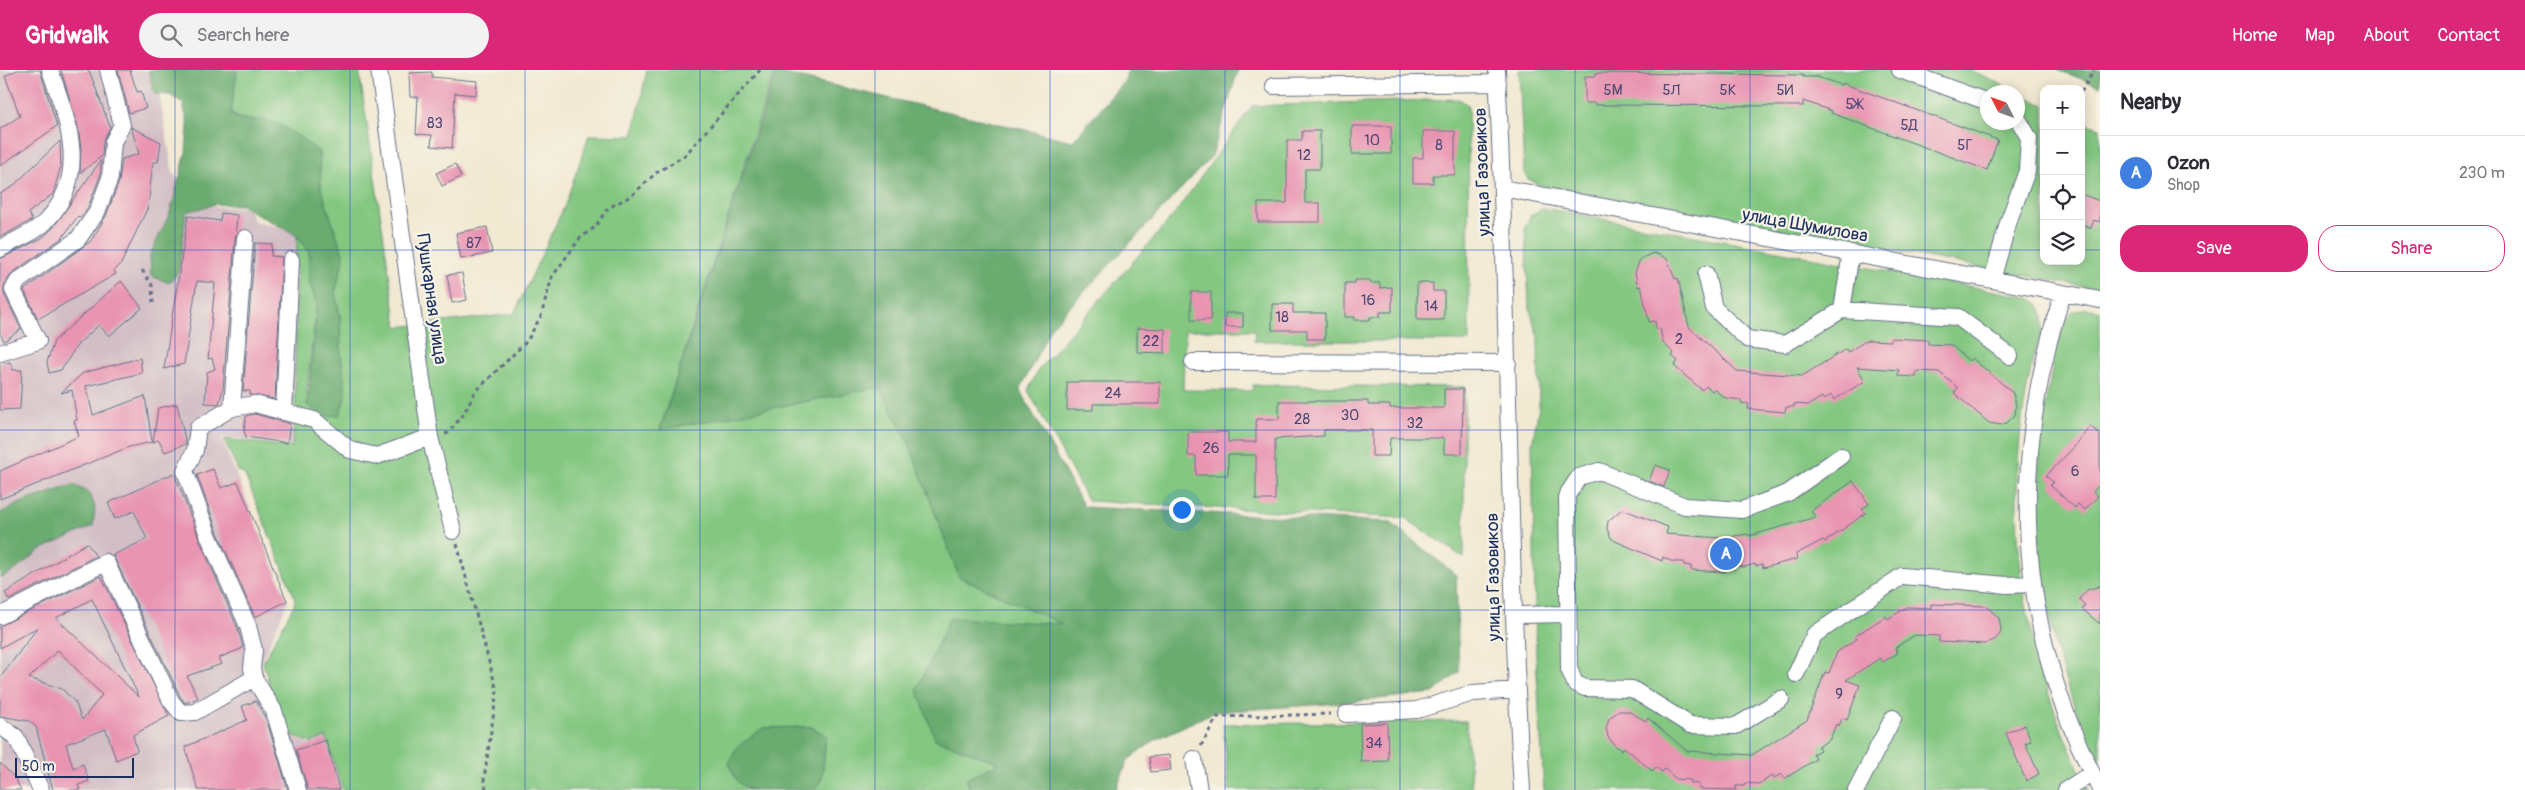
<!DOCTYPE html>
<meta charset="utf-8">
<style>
:root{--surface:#fff;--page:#f2f2f3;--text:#2b2b33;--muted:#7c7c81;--line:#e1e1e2;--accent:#db2777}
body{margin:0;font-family:Pangolin,sans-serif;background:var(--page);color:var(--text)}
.controls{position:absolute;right:15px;top:15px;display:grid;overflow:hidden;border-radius:10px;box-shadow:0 2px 12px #0003}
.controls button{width:45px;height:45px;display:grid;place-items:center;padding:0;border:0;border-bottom:1px solid var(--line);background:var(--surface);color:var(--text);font:25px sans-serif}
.compass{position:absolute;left:1980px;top:15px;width:45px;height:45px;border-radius:50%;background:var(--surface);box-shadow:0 2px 12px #0003;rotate:312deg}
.scale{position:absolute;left:15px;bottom:12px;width:119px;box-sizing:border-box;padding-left:5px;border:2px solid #1b2f5e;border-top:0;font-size:14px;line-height:18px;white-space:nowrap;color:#1b2f5e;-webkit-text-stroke:4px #f7f3e8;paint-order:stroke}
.you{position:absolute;left:1181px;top:439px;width:18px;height:18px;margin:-12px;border:4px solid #fff;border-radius:50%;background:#1a73e8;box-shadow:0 0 0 8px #1a73e833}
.badge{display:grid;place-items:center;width:32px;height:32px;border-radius:50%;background:var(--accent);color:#fff;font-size:16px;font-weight:700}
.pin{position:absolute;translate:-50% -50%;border:2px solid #fff;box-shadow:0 1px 5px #0006}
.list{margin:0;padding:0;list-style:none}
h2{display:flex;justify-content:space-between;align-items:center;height:65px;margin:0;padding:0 20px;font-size:21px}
h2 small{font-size:16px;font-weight:400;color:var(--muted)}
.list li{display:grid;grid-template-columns:32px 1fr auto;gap:15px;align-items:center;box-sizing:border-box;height:75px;padding:0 20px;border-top:1px solid var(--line)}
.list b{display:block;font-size:19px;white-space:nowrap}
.list p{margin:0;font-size:16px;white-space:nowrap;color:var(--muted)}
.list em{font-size:16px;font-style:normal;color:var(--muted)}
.actions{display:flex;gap:10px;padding:15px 20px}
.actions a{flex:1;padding:11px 0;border:1px solid var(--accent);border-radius:20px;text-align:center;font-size:18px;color:var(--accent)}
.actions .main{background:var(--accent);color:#fff}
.icon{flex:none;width:28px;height:28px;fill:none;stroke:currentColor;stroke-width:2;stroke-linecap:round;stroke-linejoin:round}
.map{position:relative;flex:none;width:2100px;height:720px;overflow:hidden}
header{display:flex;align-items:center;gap:30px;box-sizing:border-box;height:70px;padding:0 25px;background:var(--accent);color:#fff}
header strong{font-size:24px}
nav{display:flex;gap:28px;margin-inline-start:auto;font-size:18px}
.search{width:350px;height:45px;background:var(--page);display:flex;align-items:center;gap:12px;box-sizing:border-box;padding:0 18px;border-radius:28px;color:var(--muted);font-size:19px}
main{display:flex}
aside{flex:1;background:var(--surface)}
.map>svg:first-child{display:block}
.industrial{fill:#d2bec5}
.green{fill:#83c781;stroke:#4f7b70;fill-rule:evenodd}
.forest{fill:#6aac6f;stroke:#426e66}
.building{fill:#e995b2;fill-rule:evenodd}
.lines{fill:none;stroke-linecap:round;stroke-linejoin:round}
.minor-casing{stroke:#667087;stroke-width:18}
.path{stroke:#667087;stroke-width:3;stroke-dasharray:4 4;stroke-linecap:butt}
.minor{stroke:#fff;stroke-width:16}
.grid{fill:none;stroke:#1d4ed8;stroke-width:1;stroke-opacity:0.55}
.labels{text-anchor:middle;stroke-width:4.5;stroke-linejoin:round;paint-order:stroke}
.number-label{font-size:15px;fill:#4e4873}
.street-label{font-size:18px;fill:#1b2f5e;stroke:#f7f3e8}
</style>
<header>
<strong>Gridwalk</strong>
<div class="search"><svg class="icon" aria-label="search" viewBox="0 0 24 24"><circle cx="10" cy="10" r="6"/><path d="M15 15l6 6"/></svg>Search here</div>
<nav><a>Home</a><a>Map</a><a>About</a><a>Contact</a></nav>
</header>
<main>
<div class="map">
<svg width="2100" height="720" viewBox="0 0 2100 720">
<rect width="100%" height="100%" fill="#f7f3e8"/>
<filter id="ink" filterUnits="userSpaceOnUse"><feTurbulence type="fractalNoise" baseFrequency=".02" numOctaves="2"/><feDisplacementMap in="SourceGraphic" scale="10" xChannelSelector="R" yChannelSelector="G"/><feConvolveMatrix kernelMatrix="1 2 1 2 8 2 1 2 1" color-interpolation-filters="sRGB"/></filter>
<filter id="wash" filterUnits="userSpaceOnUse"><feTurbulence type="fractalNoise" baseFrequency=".0096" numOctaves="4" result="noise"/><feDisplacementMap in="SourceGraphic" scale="20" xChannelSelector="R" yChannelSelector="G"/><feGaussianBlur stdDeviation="1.12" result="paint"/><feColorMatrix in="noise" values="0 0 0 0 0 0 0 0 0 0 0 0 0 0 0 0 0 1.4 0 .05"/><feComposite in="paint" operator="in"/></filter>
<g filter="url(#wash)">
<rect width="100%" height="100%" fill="#f1e9d2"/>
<path class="industrial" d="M0,0h155l18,103 26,33 49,2 6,13 47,11 -9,213 -71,-8 67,164 -27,62 16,68 33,13 16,-6 16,52h-342z"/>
<path class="green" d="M237,0h122l38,257 117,-13 51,-109 24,-70 44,1 14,-66h128l-115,359 220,-43 28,55 156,184 -129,114 64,24 -33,16 4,11h-155l7,-12 4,-42 -15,-9 -47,1 -17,61 7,1h-411l-17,-53 -15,6 -29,-12 -19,-69 31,-57 1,-7 -50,-123 -7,-4 -14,-32 68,8 3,-30 2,-182 12,17v30l8,22 -11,90 35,-40 -1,-38 -5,-24 9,-35 -23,-68 -2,-37 -47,-30 -32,-3 -9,-6z
M1519,0h452l73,35v156h37v-139l19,6v162c-187,-37 -374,-69 -561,-105l-12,-7 -3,-7zM1988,22h30v30h-30z
M1459,29l9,6 1,236h-215l1,-11h-70l-2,60 69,1 1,-6 211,2v171l-59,-40 -317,-17 -60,-111 11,-21 134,-153 79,-110z
M1543,138l484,89c7,3 13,7 15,15 5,15 -7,36 -10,51 -6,29 -11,57 -13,86 -10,120 16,235 70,341h-545l-8,-134 -4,-212 7,-37 -1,-69 -9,-33 -4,-77 6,-13z
M2086,238l14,3v453c-59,-114 -76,-252 -51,-378 4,-23 8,-48 19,-69l5,-5z
M1466,651l6,69h-243l-6,-66z"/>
<path class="forest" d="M149,0h88l-6,44c12,10 28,3 41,8 17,6 33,19 47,30l2,37 23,68 -9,35 5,24 1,38 5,40 -6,21 -17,1 -16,-11 10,-101 -8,-22v-30l-12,-17 -39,-20 -16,-10 -26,-1 -30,8 -7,59 -10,12 -18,-7 -1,-21 20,-42 16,-60 2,-28 -5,-22 -13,-8 -16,-1z
M1128,0h110l-26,86 -161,171 -31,63 64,117 306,15 66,53 3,97 -26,21 -92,10 -127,9 -59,28 -27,20 -12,30h-146l-4,-11 33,-16 -64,-24 -18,-50 33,-71 112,6 -103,-47 -51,-136 -28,-54 -220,43 116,-358 297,69 52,-61z
M2058,0h42v16z
M73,415l17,8 5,15 -2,18 -53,24 -26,21 -14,7v-65l25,-12z
M811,657l15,8 -4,43 -7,12h-61c-16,-3 -20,-13 -25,-27l7,-15 27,-20z"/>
<g id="blocks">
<path class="building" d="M17,0h23l17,56 -57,40v-37l20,-13 -15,-40z
M61,0h28l21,57 -7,14 -1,15 -22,17 1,-25 -3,-21z
M118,0h12l7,22 4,-1 5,17 -17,5z
M432,2v5l45,4 -1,14 -21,-2 -3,55 -21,-2 1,-11 -16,-1 2,-37h-8l-1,-24z
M1596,3l207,2v2h14l24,8 1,-2 156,57 -11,30 -156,-57 1,-2 -29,-10v5l-208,-1v-2h-10v-27h11z
M1352,56h39v28h-39z
M131,57l30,15 -3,20h-5l-5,45 -27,57 -7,7 2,3 -78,45 -14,-29 67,-49 15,-25 13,-34 3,-23 17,-5z
M1302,61h18v38h-15v34h15v19h-62v-19h29v-63h15z
M1423,61h32v44h-22v8h-20v-25h10z
M60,71l1,25 -8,28 -25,19 4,7 -32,17v-43l12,-7z
M101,90l-1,16 -12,31 -8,11 -2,-2 -16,22 -50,35 -8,12v9l17,35 -17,12 -4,-7v-75l42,-21 11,-10z
M455,94l6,13 -19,9 -6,-13z
M2081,124l19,7v21l-6,-2 -3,8 -10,-4z
M221,143l16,2 -14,174 -4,15 -14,-1 2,-31 8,-3 -3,-11 -4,1 7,-76 -18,-2 -13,83 -20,5 24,-153 32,5z
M487,157l5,26 -31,6 -5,-26z
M255,173l17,1 -1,12 11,1 -7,142 -25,-4v-4h-7z
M1653,183l7,2 7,4 8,20 3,-1 11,49 48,44 65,5 44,-27 2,3 19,-12 24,1v-3l37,2v4l23,1 18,16 3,-3 41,35 3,12 -1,10 -8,8 -6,2 -12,-2 -35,-30 4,-5 -19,-16 -22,-1 -1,6 -18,-1 1,-6 -42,-3 8,14 -31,19 -3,-5 -7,5 -2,-3 -13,8 -15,-1v3h-8l-1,5 -37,-3 1,-5 -8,-1v-3l-16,-2 -11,-9 -2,2 -6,-5 -4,4 -28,-24 4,-5 -6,-5 2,-3 -11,-10 -3,-15 -4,1 -1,-8 -6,1 -8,-36 -3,1 -3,-14 5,-14z
M462,203l5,27 -15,3 -5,-28z
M1355,210h15v3h10v5l12,-1v25h-12v5h-10v3h-16l1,-3h-10v-34h10z
M121,211l21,27 -33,28 -10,-11 -21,19 -17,26 -12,3 -2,-11 7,-21z
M1417,213h16v8h11v29h-27z
M1191,222h20v28h-20z
M1272,234h21v9h32v26h-18v-9h-35z
M1225,243h18v14h-18z
M1137,258l28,1v24l-28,-1z
M140,288l2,15 -56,13 7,29 52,-19 7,46 -23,5 -129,52v-28l79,-35 -5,-15 3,-1 -5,-30 -11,3 22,-20z
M10,292l3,8h9l-2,39 -20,1v-46z
M1067,312h93v22h-67v6h-26z
M1444,319h19l-1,65h-18v-16h-54l-1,18h-17v-26h-48v6l-49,3v61h-19v-45h-28v20h-32v-19h-8v-24h40v10h28v-23h23v-18h89v4h22v3h54z
M177,334l9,40 -21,8 -6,-12 -6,2 5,-34z
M255,344l35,10 -3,19 -41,-6 -2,-6 2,-15z
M2090,356l10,8v50l-7,8 5,4 -13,14 -7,-6 -3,4 -25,-23 3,-3 -7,-6 29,-30z
M1655,395l15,5 -6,17 -15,-6z
M213,399l8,19 17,-6 49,119 -32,16 -37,-84 -21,-58z
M174,403l26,68 38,88 5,19 -24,10 3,6 -35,12 11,22 -13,5 -5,-7 -67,-141 34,-16 -13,-28 -19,8 -7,-16z
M1853,411l16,23 -7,5 4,4 -41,29 -2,-2 -27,14 1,5 -34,9 -1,-4 -6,2 -1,-2 -10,3 -11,-1v3l-8,-1 -1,4 -34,-2v-4l-7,-1v-3h-11l-10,-5 -1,4 -47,-20 -4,-3 -4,-9 1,-8 14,-12 46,18 -2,7 68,5v-3l14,-2 1,2 67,-19 -5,-6z
M87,473l9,13 -87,44 -4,-7z
M101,506l68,140 -36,19 4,16 -21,9 -10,-31 -40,15 7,24 10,-4 6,17 -11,4 2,5h-27l-17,-63 -7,-6 -29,-5v-38l38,-51 -38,21v-22zM92,529l47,98 -83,-79zM58,580l44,45 -20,25 -7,-18 -13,-13 -33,-11z
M2100,516v38l-18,-15 3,-4 -6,-6 8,-9z
M1931,534l55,2 13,12 2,10 -1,6 -4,5 -11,5 -46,-2v-6l-24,-1 -20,13 3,5 -15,9 -3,-4 -34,22 14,5 -13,35 -5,-2 -3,8 -3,-2 -6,15 -12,8 2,3 -7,4 3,5 -32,20 -2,-5 -8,4 -1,-3 -14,9 -14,-1 -1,3h-8v4l-37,-1v-5l-8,-1v-3l-15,-1 -11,-10 -3,3 -6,-5 -4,4 -28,-24 -2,3 -8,-5 -6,-8 -2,-9 3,-10 10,-7h9l18,10 2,-3 39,33 65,4 55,-35 18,-48 4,1 8,-21 20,-13 -2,-3 31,-20 2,3 19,-12 24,1z
M256,631l11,20 21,69h-90l-13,-43 62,-27 -5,-14z
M1387,653l1,38 -27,1 -1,-38z
M2025,655l6,16 -6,2 14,31 -13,7 -20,-48z
M326,670l13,50h-31l-12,-40z
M1169,685l2,15 -20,2 -2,-15z
M0,693l14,14 7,13h-21z"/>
</g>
</g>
<g filter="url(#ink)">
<use href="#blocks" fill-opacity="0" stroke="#667087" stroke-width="1"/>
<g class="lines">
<defs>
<path id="minor" d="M379,0l51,367 23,94
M1497,0c12,240 11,480 25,720
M1900,0l88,32
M1274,16l224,-3
M1502,118l598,112
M0,179c14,-9 35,-16 46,-28 44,-45 22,-100 4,-151
M1706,204l8,34 33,31 38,5 57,-34 116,7 52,39
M1992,210l17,-60 18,-49 2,-33 -11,-19
M2063,223c-56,171 -47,336 37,496
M1842,240l9,-57
M0,283l38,-12 -25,-51 5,-9 60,-42 19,-27 13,-34 3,-36 9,-17 -14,-55
M1193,292l315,1
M232,338l13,-170
M284,342l7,-152
M1514,545l53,-1
M0,546l106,-54 65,139 10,12 14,-1 59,-34
M1796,604l18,-39 88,-59 105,9 25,-1
M1781,629l-45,27 -46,-1 -58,-36 -47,-1 -10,-5 -6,-14 -2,-174 12,-18 20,-6 86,35 57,4 46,-17 53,-37
M1346,644l71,-4 56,-17 44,-3
M0,656l16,11 25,53
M1194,689l5,31
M298,720l-24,-79 -20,-33 -2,-10 2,-18 -6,-24 -39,-89 -24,-66 10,-21 3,-22 34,-20 23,-4 59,16 36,30 27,6 53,-19
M1856,720l37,-72
M2066,720l26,-17"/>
</defs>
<use href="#minor" class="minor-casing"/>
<path class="path" d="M2081,22l13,-22
M142,200l10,15 1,18
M445,364l3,-1 15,-18 12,-23 52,-51 14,-25 11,-39 28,-39 15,-11 13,-19 23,-12 25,-23 29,-18 75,-85
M457,474l40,147 -13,88 2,11
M1201,676l16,-29 114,-3"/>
<use href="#minor" class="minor"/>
</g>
</g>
<path class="grid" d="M175,0v720M350,0v720M525,0v720M700,0v720M875,0v720M1050,0v720M1225,0v720M1400,0v720M1575,0v720M1750,0v720M1925,0v720M0,180h2044M2081,180h19M0,360h2100M0,540h2100"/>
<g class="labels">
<g class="number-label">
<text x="1613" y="25">5М</text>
<text x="1671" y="25">5Л</text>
<text x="1728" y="25">5К</text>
<text x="1785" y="25">5И</text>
<text x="1854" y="39">5Ж</text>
<text x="435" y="58">83</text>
<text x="1909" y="60">5Д</text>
<text x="1372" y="75">10</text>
<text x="1439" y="80">8</text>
<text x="1965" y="80">5Г</text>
<text x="1304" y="90">12</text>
<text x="474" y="178">87</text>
<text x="1368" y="235">16</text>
<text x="1431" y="241">14</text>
<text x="1282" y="252">18</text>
<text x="1679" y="274">2</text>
<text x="1151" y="276">22</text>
<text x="1113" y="328">24</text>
<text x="1350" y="350">30</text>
<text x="1302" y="354">28</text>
<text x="1415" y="358">32</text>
<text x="1211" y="383">26</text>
<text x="2075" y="406">6</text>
<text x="1839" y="629">9</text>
<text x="1374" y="678">34</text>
</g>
<g class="street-label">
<text transform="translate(1482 102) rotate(-92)" y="6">улица Газовиков</text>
<text transform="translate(1805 155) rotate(10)" y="6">улица Шумилова</text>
<text transform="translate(432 229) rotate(82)" y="6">Пушкарная улица</text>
<text transform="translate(1493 507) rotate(-91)" y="6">улица Газовиков</text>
</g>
</g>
</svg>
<div class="controls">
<button>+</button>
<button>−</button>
<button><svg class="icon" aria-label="locate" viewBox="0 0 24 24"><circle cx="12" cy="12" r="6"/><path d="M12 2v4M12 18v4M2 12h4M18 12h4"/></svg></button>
<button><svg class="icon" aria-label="layers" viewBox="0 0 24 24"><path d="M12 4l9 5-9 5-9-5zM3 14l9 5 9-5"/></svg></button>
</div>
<svg class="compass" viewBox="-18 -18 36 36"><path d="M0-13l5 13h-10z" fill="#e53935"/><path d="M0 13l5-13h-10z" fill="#7c7c81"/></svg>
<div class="scale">50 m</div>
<div class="you"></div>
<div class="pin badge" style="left:1726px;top:484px;background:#3f7fe0">A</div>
</div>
<aside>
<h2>Nearby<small></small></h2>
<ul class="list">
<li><span class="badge" style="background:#3f7fe0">A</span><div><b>Ozon</b><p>Shop</p></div><em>230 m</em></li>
</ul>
<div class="actions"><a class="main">Save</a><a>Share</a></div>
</aside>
</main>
